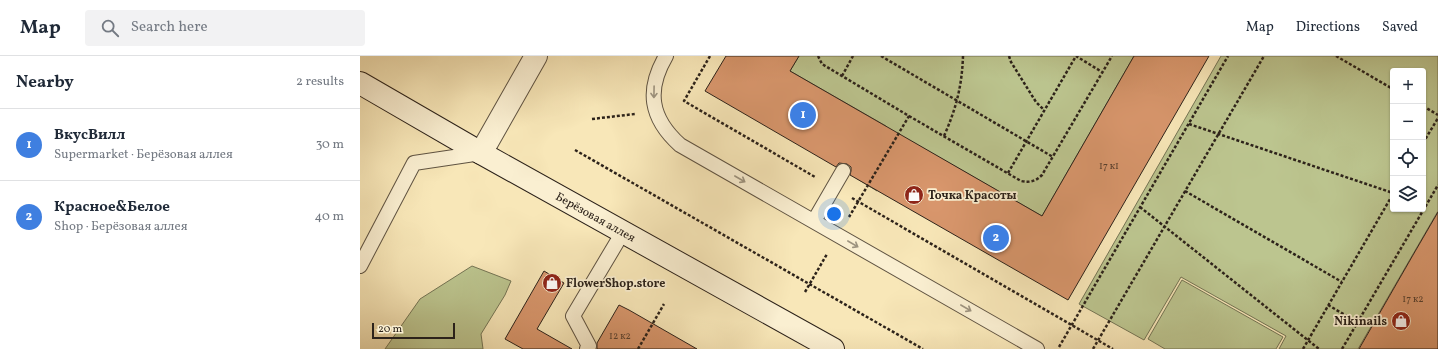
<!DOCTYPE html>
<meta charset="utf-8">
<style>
:root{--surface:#fff;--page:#f2f2f3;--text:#1f2937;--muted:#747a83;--line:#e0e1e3;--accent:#8f2418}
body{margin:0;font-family:Vollkorn,serif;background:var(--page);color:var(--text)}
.controls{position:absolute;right:12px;top:12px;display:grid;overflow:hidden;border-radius:4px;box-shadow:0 1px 3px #0004}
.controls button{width:36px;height:36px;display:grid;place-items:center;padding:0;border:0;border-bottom:1px solid var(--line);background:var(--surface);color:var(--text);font:20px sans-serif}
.scale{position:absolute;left:12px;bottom:10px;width:83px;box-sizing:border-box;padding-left:4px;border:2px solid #2c221a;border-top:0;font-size:11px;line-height:14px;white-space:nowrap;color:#2c221a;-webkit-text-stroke:3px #faefd1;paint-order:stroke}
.you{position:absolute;left:474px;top:158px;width:14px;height:14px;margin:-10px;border:3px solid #fff;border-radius:50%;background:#1a73e8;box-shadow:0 0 0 6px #1a73e833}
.badge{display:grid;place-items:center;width:26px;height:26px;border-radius:50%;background:var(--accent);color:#fff;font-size:13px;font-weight:700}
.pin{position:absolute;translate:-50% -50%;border:2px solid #fff;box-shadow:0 1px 4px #0006}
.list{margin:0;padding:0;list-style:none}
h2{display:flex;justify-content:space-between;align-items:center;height:52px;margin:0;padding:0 16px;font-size:17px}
h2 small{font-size:13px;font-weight:400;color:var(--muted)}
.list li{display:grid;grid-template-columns:26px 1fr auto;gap:12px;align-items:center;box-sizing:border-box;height:72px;padding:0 16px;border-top:1px solid var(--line)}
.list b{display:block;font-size:15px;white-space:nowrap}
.list p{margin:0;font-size:13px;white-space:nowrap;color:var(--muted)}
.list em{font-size:13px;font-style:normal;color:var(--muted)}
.icon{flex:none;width:22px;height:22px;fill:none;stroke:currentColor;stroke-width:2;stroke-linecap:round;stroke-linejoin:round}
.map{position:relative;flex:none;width:1078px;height:293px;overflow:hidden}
header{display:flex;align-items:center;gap:24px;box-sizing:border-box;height:56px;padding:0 20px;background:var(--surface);border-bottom:1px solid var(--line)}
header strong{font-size:19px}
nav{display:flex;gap:22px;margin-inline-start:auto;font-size:14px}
.search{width:280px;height:36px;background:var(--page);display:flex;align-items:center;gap:10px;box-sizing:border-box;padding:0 14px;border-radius:4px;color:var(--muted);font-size:15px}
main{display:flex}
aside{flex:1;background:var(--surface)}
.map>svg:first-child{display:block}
.green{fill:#bcc58f;stroke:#747454;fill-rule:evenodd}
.building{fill:#d8966c;stroke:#2c221a}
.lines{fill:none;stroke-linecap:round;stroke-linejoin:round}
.service-casing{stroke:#5f5342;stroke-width:16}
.tertiary-casing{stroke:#5f5342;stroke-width:24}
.secondary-casing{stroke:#2c221a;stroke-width:24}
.path{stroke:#2c221a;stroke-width:2.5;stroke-dasharray:3 2;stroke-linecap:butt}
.service{stroke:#faefd1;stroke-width:14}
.tertiary{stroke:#faefd1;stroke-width:22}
.secondary{stroke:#faefd1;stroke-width:22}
.oneway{stroke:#9d937f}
.labels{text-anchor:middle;stroke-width:3.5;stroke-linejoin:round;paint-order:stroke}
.number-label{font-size:10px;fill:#573f2e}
.poi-label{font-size:12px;font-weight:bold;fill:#2c221a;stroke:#faefd1;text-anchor:start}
.street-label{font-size:12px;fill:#2c221a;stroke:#faefd1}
</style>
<header>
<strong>Map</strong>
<div class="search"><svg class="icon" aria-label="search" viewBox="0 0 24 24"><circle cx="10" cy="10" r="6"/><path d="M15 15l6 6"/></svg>Search here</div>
<nav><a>Map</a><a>Directions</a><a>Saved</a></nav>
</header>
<main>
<aside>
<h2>Nearby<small>2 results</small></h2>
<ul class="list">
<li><span class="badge" style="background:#3f7fe0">1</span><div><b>ВкусВилл</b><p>Supermarket · Берёзовая аллея</p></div><em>30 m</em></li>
<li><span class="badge" style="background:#3f7fe0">2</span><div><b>Красное&amp;Белое</b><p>Shop · Берёзовая аллея</p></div><em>40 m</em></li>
</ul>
</aside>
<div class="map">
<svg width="1078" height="293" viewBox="0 0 1078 293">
<rect width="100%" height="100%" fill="#f8e7b8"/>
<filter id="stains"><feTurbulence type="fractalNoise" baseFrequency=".005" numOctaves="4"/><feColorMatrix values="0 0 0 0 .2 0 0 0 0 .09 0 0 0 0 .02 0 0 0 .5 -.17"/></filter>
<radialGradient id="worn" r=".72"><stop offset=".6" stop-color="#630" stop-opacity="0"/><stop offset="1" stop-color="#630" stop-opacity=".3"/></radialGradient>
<path class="green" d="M439,0h335l-92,160 -135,-77 -30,52 -21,-13 30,-52 -96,-55z
M861,0h217v155l-80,138h-79l7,-13 -105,-59 -37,63 -65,-36zM1033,15h30v138h-30z
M112,210l39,15 -6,14 -24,39 2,15h-98l35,-50z
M822,224l101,57 -7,12h-111l-17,-10z"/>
<path class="building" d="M366,0h73l-9,15 252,145 92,-160h75l-141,244 -218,-125 1,-4v-4l-4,-3 -8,-1 -3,4 -131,-76z
M1078,156v137h-79l54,-94z
M184,215l20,12 -27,46 35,20h-49l-18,-10z
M259,249l10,5 68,39h-100v-6z"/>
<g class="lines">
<defs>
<path id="service" d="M306,0c-20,34 -16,62 14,89l357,204
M454,165l29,-50
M0,210l54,-103 67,-10
M227,293l2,-3 -16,-30 50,-84"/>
<path id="tertiary" d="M121,97l55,-97"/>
<g id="secondary">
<path id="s1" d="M0,27l121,70 352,196"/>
</g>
</defs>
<use href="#service" class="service-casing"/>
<use href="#tertiary" class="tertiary-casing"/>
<use href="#secondary" class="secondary-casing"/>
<path class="path" d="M350,0l-26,45 131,76
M458,0l4,8 87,52 -60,101
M521,0l172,101
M649,0l2,6 25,40 8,8
M976,0l57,33
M482,20l11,-20
M1063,50l15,9
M549,60l112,65c9,2 15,0 21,-6l70,-119
M232,63l43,-5
M829,68l204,69
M584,80c12,-27 18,-50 19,-80
M1063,87l15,-25
M215,94l348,199
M648,117l68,-117 26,16
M825,135l157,91
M492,142l261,151
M780,151l179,142
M445,236l22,-38
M968,249l29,17
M699,291l169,-291
M278,293l26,-45
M733,293l171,-293
M943,293l90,-155
M982,293l96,-164"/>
<use href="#service" class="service"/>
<use href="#tertiary" class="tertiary"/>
<use href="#secondary" class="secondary"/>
</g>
<defs><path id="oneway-shaft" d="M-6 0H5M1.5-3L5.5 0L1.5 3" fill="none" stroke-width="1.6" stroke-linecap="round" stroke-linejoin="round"/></defs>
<g class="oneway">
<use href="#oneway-shaft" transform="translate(294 36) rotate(91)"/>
<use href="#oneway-shaft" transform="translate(380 123) rotate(30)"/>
<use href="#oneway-shaft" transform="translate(493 188) rotate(30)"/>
<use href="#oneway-shaft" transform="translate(606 252) rotate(30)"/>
</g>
<defs>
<symbol id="shop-disc" viewBox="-11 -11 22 22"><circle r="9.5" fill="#8f2418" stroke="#faefd1"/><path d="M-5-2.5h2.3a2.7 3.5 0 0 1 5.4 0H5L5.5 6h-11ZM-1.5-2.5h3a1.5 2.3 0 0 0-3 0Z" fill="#fff"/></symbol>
</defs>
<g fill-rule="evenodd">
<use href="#shop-disc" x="543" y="128" width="22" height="22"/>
<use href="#shop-disc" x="181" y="216" width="22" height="22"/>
<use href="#shop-disc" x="1030" y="254" width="22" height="22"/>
</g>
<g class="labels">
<g class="number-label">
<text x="749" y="113">17 к1</text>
<text x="1053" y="246">17 к2</text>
<text x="260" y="283">12 к2</text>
</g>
<g class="poi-label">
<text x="568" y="143">Точка Красоты</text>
<text x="206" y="231">FlowerShop.store</text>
<text x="1027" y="269" text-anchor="end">Nikinails</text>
</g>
<g class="street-label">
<text dy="4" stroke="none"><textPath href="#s1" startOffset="271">Берёзовая аллея</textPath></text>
</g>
</g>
<rect width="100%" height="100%" filter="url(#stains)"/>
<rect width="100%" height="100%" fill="url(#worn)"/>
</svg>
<div class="controls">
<button>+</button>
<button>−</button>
<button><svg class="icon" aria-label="locate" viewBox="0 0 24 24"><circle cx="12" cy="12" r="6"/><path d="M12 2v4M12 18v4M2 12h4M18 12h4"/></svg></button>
<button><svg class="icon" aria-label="layers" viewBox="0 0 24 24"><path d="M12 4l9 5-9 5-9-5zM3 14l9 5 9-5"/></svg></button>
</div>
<div class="scale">20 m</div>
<div class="you"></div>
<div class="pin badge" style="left:443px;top:59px;background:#3f7fe0">1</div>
<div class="pin badge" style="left:636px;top:182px;background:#3f7fe0">2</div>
</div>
</main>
